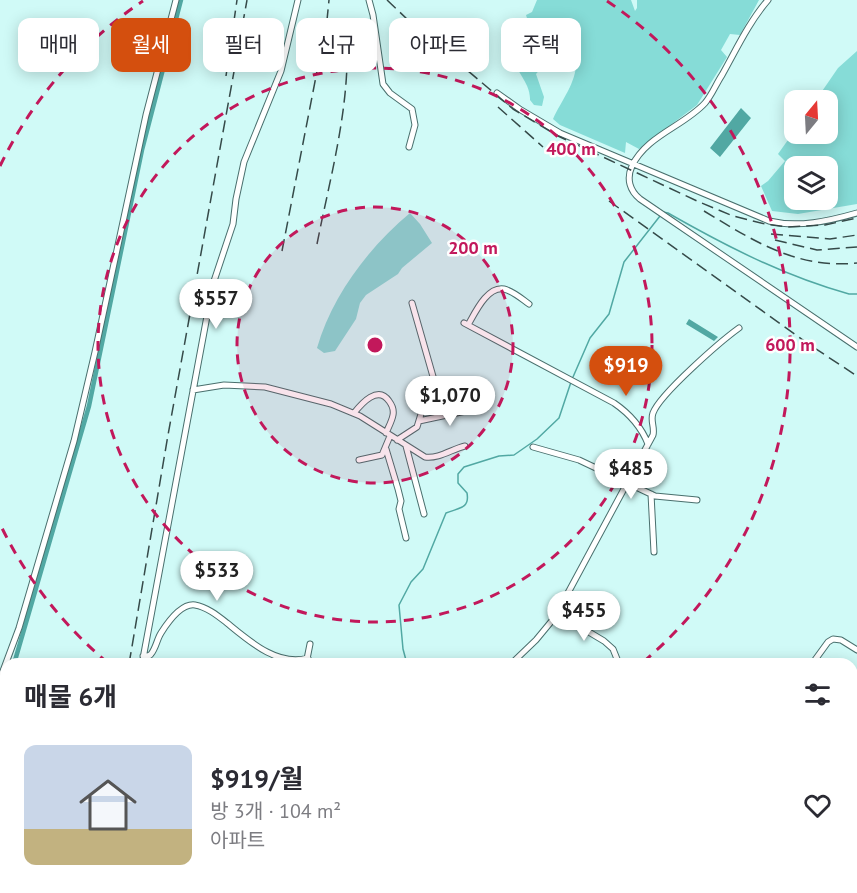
<!DOCTYPE html>
<html lang="ko">
<head>
<meta charset="utf-8">
<style>
  :root { --surface:#fff; --page:#f2f2f3; --text:#2b2b33; --muted:#7c7c81; --line:#e1e1e2; --accent:#d44f0e }
  body { margin:0; font-family:"PT Sans","Noto Sans KR",sans-serif; background:var(--page); color:var(--text); height:100vh; display:flex; flex-direction:column; font-size:22px; white-space:nowrap }
  * { box-sizing:border-box; margin:0 }
  p { font-size:20px; color:var(--muted) }
  .icon { flex:none; width:33px; height:33px; fill:none; stroke:currentColor; stroke-width:2; stroke-linecap:round; stroke-linejoin:round }
  .map { position:relative; flex:1; overflow:hidden }
  .side { position:absolute; left:0px; top:658px; width:858px; height:236px; display:flex; flex-direction:column; background:var(--surface); border-radius:18px 18px 0 0; box-shadow:0 3px 15px #0003 }
  .side>* { flex:none }
  .banner { position:absolute; left:18px; top:18px; width:822px; height:54px; display:flex; gap:12px }
  .needle { width:39px; rotate:18deg }
  .buttons { position:absolute; left:784px; top:90px; display:grid; gap:12px }
  .buttons a { display:grid; place-items:center; width:54px; height:54px; border-radius:12px; background:var(--surface); box-shadow:0 3px 15px #0003; font-size:30px }
  .price { position:absolute; translate:-50% -51px; padding:0 14px; border-radius:21px; background:#fff; color:#222; font-size:20px; line-height:39px; filter:drop-shadow(0 2px 3px #0008) }
  .price::after { content:''; position:absolute; left:50%; top:36px; width:18px; height:14px; margin-left:-9px; background:inherit; clip-path:polygon(0 0,100% 0,50% 100%) }
  .price.selected { background:var(--accent); color:#fff }
  ul { padding:0; list-style:none }
  li { display:flex; align-items:center; gap:18px; height:150px; padding:0 24px }
  li+li { border-top:2px solid var(--line) }
  li span { display:grid; place-items:center; flex:none; width:168px; height:120px; border-radius:12px; color:#555 }
  li>.icon { margin-inline-start:auto }
  span .icon { width:72px; height:72px; fill:#fffc; stroke-width:1 }
  li b { font-size:26px }
  h2 { display:flex; justify-content:space-between; align-items:center; height:72px; padding:0 24px; font-size:26px }
  .pill { padding:0 21px; border-radius:12px; background:var(--surface); box-shadow:0 3px 15px #0003; font-size:21px; line-height:54px }
  .pill.selected { background:var(--accent); color:#fff }
  .map>svg:first-child { display:block }
</style>
</head>
<body>
<div class="map">
<svg width="857" height="893" viewBox="0 0 857 893">
  <rect width="100%" height="100%" fill="#d0faf7"/>
  <!-- green -->
  <path fill="#86dcd7" fill-rule="evenodd" d="M537,0H631L635,11L637,8V0H759L740,35L730,34L721,50L727,57L697,105L639,149L626,142L625,153L560,125L553,119C562,99 578,81 576,58L568,50H557L536,74L544,97L542,106L534,105L530,100C531,79 509,70 513,43H519L522,33L530,28L526,15L532,12Z
    M857,51V204L798,214L772,211L761,186L768,181L785,161L778,154L795,130V134H828V100H816L838,68ZM828,166V200H795V166Z
    M410,213L420,224L432,243L402,268L398,274L366,295L360,303L356,319L335,351L324,353L317,348C332,296 369,247 410,213Z"/>
  <!-- water -->
  <path fill="#51a8a3" d="M741,108L751,118L720,157L710,148Z
    M689,319L718,337L714,341L686,324Z"/>
  <g fill="none" stroke-linecap="round" stroke-linejoin="round">
    <!-- stream -->
    <path stroke="#51a8a3" stroke-width="1.5" d="M663,212L668,213C726,246 784,276 849,294H857
      M573,377L590,338L609,314L624,262L660,216
      M407,664L403,649L399,605L411,582L423,569L446,513C458,508 470,509 467,493L458,483V474L464,467L499,456L514,455L537,439L559,418L571,382
      M6,694V693
      M0,712L3,702
      M251,893L254,888"/>
    <!-- canal -->
    <path stroke="#51a8a3" stroke-width="4.5" d="M14,664L89,406L142,150L181,0"/>
    <defs>
      <path id="street" d="M369,0L373,15L383,84L390,93L412,109L415,125L409,147
        M768,0C749,22 736,50 722,75C716,84 712,95 705,103C684,126 646,136 632,166C626,179 630,191 640,199L857,347
        M497,93L521,110L560,133L769,221C798,228 829,221 857,213
        M464,323L614,403C630,414 641,426 648,444
        M468,325C475,313 487,286 504,289C513,291 522,299 529,304
        M193,390L224,385L265,387L331,404L360,416L425,457C439,459 452,449 465,446
        M354,413C362,403 378,385 389,401C392,405 394,410 393,415C392,421 388,428 386,433
        M419,421L475,409
        M397,440L417,427L425,401L436,387L412,303
        M406,446L424,514
        M533,447L579,460L655,496L697,500
        M386,449L398,489L401,501L399,509L406,538
        M359,460L382,455L390,436
        M651,494L654,552
        M557,613L604,641L613,649L619,664
        M143,656C147,656 149,657 151,654C156,648 157,639 161,633C168,622 181,603 195,605C207,607 218,616 227,623C249,641 278,667 308,658
        M142,664L213,284L233,224L236,199L244,162L281,71L298,0
        M306,664L310,644
        M511,664L536,640L555,617L653,435C655,427 650,421 653,413C660,394 721,341 739,328
        M812,664L828,642L833,639L841,640L857,650
        M0,679L19,628L74,441L95,352L146,115L176,0
        M852,715L857,701
        M0,891L5,893
        M433,893V888
        M442,893L448,889L460,888
        M741,893L746,888"/>
      <path id="secondary" d="M0,695L6,699
        M262,888L269,893"/>
    </defs>
    <!-- street casing -->
    <use href="#street" stroke="#496f6d" stroke-width="7"/>
    <!-- secondary casing -->
    <use href="#secondary" stroke="#496f6d" stroke-width="8"/>
    <!-- street -->
    <use href="#street" stroke="#fff" stroke-width="5"/>
    <!-- secondary -->
    <use href="#secondary" stroke="#c7fbf9" stroke-width="7"/>
    <!-- rail -->
    <path stroke="#364a49" stroke-width="1.5" stroke-dasharray="12 6" stroke-linecap="butt" d="M387,0L408,20L513,109L558,136L697,201L733,216L765,224L787,227L825,225L857,218
      M226,76L237,0
      M498,107L543,147
      M609,201L810,345L857,376
      M704,211C754,241 796,269 857,263
      M771,234L830,239L857,235
      M775,240L817,250L857,247
      M317,244C330,178 349,111 347,44
      M282,251L327,20L329,0
      M129,664L168,435L247,0
      M118,888V893"/>
  </g>
  <!-- distance rings -->
  <circle cx="375" cy="345" r="138" fill="#c2185b" fill-opacity=".12"/>
  <g fill="none" stroke="#c2185b" stroke-width="3" stroke-dasharray="10 8">
    <circle cx="375" cy="345" r="138"/>
    <circle cx="375" cy="345" r="277"/>
    <path d="M108 663A415 415 0 0 1 0 524M0 166A415 415 0 0 1 143 1M607 1A415 415 0 0 1 642 663"/>
  </g>
  <circle cx="375" cy="345" r="9" fill="#c2185b" stroke="#fefefe" stroke-width="3"/>
  <g font-size="18" text-anchor="middle" font-weight="bold" fill="#c2185b" stroke="#fefefe" stroke-width="5" stroke-linejoin="round" paint-order="stroke">
    <text x="571" y="155">400 m</text>
    <text x="473" y="254">200 m</text>
    <text x="790" y="351">600 m</text>
  </g>
</svg>
<div class="buttons">
<a><svg class="needle" viewBox="-14 -14 28 28"><path d="M0-13l5 13h-10z" fill="#e53935"/><path d="M0 13l5-13h-10z" fill="#7c7c81"/></svg></a>
<a><svg class="icon" aria-label="layers" viewBox="0 0 24 24"><path d="M12 4l9 5-9 5-9-5zM3 14l9 5 9-5"/></svg></a>
</div>
<b class="price" style="left:216px;top:330px">$557</b>
<b class="price selected" style="left:626px;top:397px">$919</b>
<b class="price" style="left:450px;top:427px">$1,070</b>
<b class="price" style="left:631px;top:500px">$485</b>
<b class="price" style="left:217px;top:602px">$533</b>
<b class="price" style="left:584px;top:642px">$455</b>
<div class="banner">
<a class="pill">매매</a>
<a class="pill selected">월세</a>
<a class="pill">필터</a>
<a class="pill">신규</a>
<a class="pill">아파트</a>
<a class="pill">주택</a>
</div>
<section class="side">
<h2>매물 6개<svg class="icon" aria-label="filters" viewBox="0 0 24 24"><path d="M4 7h16M4 17h16"/><circle cx="9" cy="7" r="2"/><circle cx="15" cy="17" r="2"/></svg></h2>
<ul>
<li><span style="background:linear-gradient(#c9d6e8 70%,#c2b280 0)"><svg class="icon" aria-label="home" viewBox="0 0 24 24"><path d="M3 11l9-7 9 7M6 9v11h12V9"/></svg></span><div><b>$919/월</b><p>방 3개 · 104 m²</p><p>아파트</p></div><svg class="icon" aria-label="heart" viewBox="0 0 24 24"><path d="M12 20l-8-8c-3-5 5-10 8-4 3-6 11-1 8 4z"/></svg></li>
</ul>
</section>
</div>
</body>
</html>
